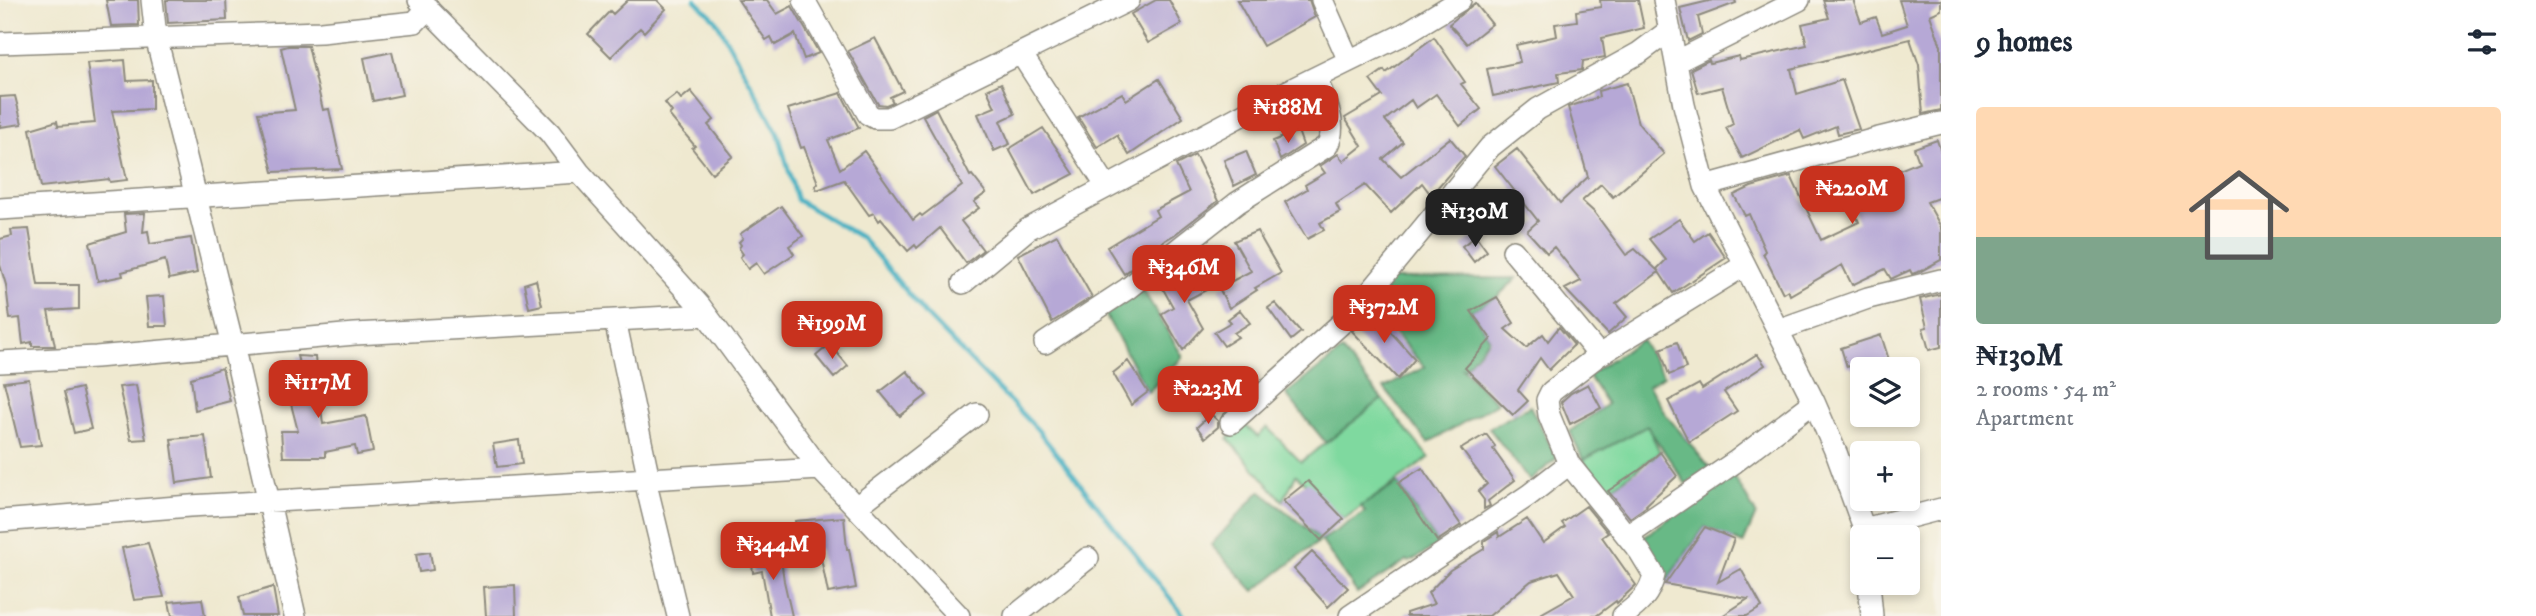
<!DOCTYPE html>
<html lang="en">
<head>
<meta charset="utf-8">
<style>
  :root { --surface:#fff; --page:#f6f6f7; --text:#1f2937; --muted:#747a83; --line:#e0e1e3; --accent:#c8321e }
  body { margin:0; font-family:"IM FELL DW Pica",serif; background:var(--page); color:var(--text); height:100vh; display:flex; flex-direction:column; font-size:26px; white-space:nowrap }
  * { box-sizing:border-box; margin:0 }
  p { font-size:23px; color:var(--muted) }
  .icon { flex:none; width:38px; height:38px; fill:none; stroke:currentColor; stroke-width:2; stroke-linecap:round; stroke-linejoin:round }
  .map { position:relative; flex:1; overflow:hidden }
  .drawer { display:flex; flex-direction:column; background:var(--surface); width:595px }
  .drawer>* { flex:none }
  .controls { position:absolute; left:1850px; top:357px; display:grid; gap:14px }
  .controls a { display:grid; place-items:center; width:70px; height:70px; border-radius:7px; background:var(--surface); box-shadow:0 4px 10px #0003; font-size:35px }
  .price { position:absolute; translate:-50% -60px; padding:0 16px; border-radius:14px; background:var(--accent); color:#fff; font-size:23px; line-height:46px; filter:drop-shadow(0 2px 4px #0008) }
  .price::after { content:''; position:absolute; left:50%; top:42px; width:21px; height:16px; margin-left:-10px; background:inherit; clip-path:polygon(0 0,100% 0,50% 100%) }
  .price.selected { background:#222; color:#fff }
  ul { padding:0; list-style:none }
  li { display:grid; align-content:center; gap:14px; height:371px; padding:0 35px }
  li+li { border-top:2px solid var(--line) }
  li span { display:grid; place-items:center; height:217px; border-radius:7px; color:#555 }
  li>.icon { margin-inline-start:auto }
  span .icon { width:126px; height:126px; fill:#fffc; stroke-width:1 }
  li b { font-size:30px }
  h2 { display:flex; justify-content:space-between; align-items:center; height:84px; padding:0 35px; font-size:30px }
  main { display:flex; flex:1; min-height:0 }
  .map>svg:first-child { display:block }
</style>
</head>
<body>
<main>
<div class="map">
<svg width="1941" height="616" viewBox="0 0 1941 616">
  <rect width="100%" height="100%" fill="#f7f3e8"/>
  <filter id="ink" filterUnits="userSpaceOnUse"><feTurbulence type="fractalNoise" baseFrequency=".0143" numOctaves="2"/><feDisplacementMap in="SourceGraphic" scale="14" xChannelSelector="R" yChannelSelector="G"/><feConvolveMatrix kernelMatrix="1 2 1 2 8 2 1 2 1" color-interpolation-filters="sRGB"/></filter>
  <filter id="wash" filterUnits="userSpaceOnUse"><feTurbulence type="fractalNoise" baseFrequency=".00686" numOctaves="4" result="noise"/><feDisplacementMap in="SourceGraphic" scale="28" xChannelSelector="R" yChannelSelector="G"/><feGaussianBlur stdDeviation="1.57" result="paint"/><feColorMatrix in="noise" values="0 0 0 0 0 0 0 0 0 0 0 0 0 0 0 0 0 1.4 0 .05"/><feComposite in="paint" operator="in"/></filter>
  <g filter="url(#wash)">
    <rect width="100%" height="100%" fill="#efe9d0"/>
    <!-- green -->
    <path fill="#7fd99f" stroke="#558265" stroke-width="2" d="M1382,399L1429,458L1344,519L1296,475L1283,501L1228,439L1242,422L1258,437L1267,427L1301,462Z
      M1647,426L1660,452L1605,493L1583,460Z"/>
    <!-- forest -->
    <path fill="#67b986" stroke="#497258" stroke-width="2" d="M1517,278L1497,297L1471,311L1490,338L1465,368H1462L1497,403L1428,443L1384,388L1425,367L1423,366L1371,305L1387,279Z
      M1142,288L1183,357L1148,392L1105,314Z
      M1641,340L1664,376L1648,385L1667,416L1710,468L1686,484L1647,426L1583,460L1570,431L1607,404L1588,375Z
      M1342,351L1382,399L1326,443L1286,394Z
      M1530,406L1557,458L1530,481L1489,428Z
      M1732,473L1756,514L1743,544L1705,527L1664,584L1639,540Z
      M1398,483L1439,545L1409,562L1407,560L1357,593L1321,540L1254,591L1211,545L1260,491L1322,540L1365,512L1361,506Z"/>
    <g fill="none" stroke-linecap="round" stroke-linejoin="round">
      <!-- stream -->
      <path stroke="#44b0c2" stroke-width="4.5" d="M695,0L715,19L778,133L797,200L862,238L927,316L1037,429L1184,616"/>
    </g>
    <g id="blocks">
      <!-- building -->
      <path fill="#b6a8d6" d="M106,0H138L139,25L111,26Z
        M166,0H226L227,20L168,23Z
        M628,0H657L666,9L644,32L640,28L611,57L588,34L610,11L613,14Z
        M738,0H767L777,14L792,6L819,53L804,59L795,34L775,45L771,37L766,40Z
        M1156,0H1169L1182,24L1148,43L1131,14Z
        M1237,0H1309L1315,17L1263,46Z
        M1600,0H1638L1644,28L1602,38L1605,57L1583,61L1582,70L1558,73L1559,82L1493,96L1487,69L1520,62L1516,45L1557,36L1555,24L1577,21L1576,11L1601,7Z
        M1713,0H1735L1736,3L1698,17L1702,34L1688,41L1680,8Z
        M1823,0H1853L1861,22L1876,17L1882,33L1907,25L1899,0H1941V10L1930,15L1941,46V110L1923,114L1919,65L1910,39L1791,69L1797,94L1842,80L1859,129L1838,134L1836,126L1804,139L1800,130L1742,158L1726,128L1733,124L1722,87L1698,93L1691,69L1709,60L1710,63L1739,56L1740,60L1807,45L1802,24L1829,18Z
        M1475,3L1492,24L1467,44L1449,24Z
        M1434,37L1465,82L1461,84L1481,109L1460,126L1436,94L1416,108L1411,100L1385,120L1403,142L1383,159L1401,177L1450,138L1465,156L1431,195L1422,183L1391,213L1365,185L1336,204L1340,212L1320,223L1324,230L1307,239L1285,202L1307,189L1305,185L1325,173L1320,166L1338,154L1343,161L1362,146L1345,118L1382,96L1370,80L1384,70L1386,73Z
        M875,38L903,91L890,97L893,102L886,105L878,104L848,51Z
        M288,46H308L323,110L329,109L342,169L273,172L258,113L295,110L281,48Z
        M392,52L402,95L373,101L364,58Z
        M125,60L127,81L152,80V109L112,111L127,180L110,182L109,179L41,187L30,129L57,121L58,126L95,123L87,63Z
        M1159,79L1183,118L1129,155L1117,135L1097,147L1078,117L1122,93L1126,100Z
        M1001,83L1015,114L1000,121L1010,144L994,151L978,114L995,107L987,90Z
        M1627,83L1638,123L1664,154L1613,197L1601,184L1582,201L1594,212L1626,255L1635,249L1659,272L1657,269L1666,260L1649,239L1679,219L1695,241L1708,232L1726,258L1673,293L1659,272L1616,304L1627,317L1608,334L1565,289L1581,281L1554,247L1547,253L1527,231L1538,221L1495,166L1517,149L1560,203L1588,177L1568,107L1599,97L1598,91Z
        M691,91L714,120L708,125L733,156L712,173L692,148L695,146L669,115L672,112L665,103L677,94L681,99Z
        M841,93L859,128L828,140L840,169L864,151L913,220L920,214L922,216L962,186L923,116L936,109L970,176L972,175L986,193L974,202L979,208L961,221L983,250L966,263L940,228L917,248L915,245L908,251L881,219L879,221L874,213L869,215L844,180L817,190L815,186L818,183L804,147L801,148L788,109Z
        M15,96L22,124L0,127V97Z
        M1043,128L1074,174L1034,195L1009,149Z
        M1298,131L1303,145L1280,160L1273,141Z
        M1937,140L1941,152V197L1927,202L1941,227V260L1921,271L1912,274L1910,270L1891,279L1885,269L1852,285L1842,265L1790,295L1788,290L1783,293L1763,253L1765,251L1749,214L1745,216L1734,195L1751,187L1791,176L1821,240L1859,222L1844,188L1855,184L1851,176L1862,171L1865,177L1875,173L1878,179L1919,162L1914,148Z
        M1246,151L1256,175L1234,186L1224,160Z
        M1195,155L1218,201L1174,235L1162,242L1163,244L1124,274L1107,247L1158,216L1155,210L1189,192L1176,165Z
        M781,206L803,236L789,246L794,254L764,274L756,263L748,269L740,257L743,254L739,248L741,245L739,242L743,238L740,234Z
        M145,213L143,232L148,231L150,244L191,238L197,273L169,279L165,260L122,272L123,276L98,281L90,243L126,232L124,214Z
        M29,229L38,285H79V309L48,311L55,346H32V342L23,344L20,318L10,319L6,285L0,265V239L12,236L11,230Z
        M1257,231L1281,273L1255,288L1257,290L1229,308L1219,288L1251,271L1234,241Z
        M1057,235L1092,297L1052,322L1018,255Z
        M1476,236L1487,251L1474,262L1462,246Z
        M1192,263L1206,290L1187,300L1203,328L1183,350L1161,314L1173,307L1162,287L1178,279L1174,272Z
        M536,280L542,305L529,308L524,284Z
        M1941,294V347L1929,350L1923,328L1927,327L1920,299Z
        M164,296L167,326H149L146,297Z
        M1497,297L1514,323L1505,329L1526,348L1543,334L1548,341L1559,327L1574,345L1549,370L1540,358L1518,390L1528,401L1513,415L1465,368L1491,339L1471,311Z
        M1275,303L1301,332L1291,340L1268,308Z
        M1240,310L1250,323L1234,333L1238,337L1224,346L1214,332L1231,322L1228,319Z
        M1372,311L1415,359L1398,379L1352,331Z
        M1881,335L1891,366L1880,369H1862V372L1859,373L1857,368L1852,369L1850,366L1847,367L1841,348Z
        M1677,342L1686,368L1669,375L1660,349Z
        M830,344L848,366L834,378L816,356Z
        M1757,354L1765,365L1724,392L1737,411L1689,442L1668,401L1699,384L1702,389Z
        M297,356L315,357L323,424L366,416L373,452L357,455L355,446L325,452V457H283L281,431H298L283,373L301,371Z
        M1128,361L1148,392L1131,405L1113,373Z
        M222,368L230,401L195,410L191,378Z
        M907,371L927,395L900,416L880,392Z
        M29,379L41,445L20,447L4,382Z
        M1588,384L1601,408L1570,424L1561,402L1571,393Z
        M136,385L146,439L131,440L119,387Z
        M81,388L91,429L74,433L64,392Z
        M1211,414L1218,421V427L1205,438L1197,427Z
        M1486,434L1495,446L1493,449L1515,480L1488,501L1490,506L1484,509V500L1478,492L1487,484L1461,449Z
        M205,436L211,478L177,483L171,439Z
        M519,440L522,464L497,467L493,444Z
        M1660,452L1677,476L1646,505L1647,506L1630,518L1608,491L1644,467Z
        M1422,468L1461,525L1437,541L1398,483Z
        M1308,481L1344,519L1321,540L1283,501Z
        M1586,506L1608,533L1602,537L1636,585L1617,603L1616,601L1596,616H1537L1574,595L1559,572L1531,581L1489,616H1406V613L1434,604L1428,593L1450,570L1484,549V541L1498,532L1499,537L1527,519L1543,543L1565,527L1562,523Z
        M844,517L847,549H849L856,588L828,593L819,548L797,549L795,521Z
        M1705,527L1734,539L1718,582L1741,569L1762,607L1747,616H1722L1748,599L1665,584Z
        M148,543L164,597L134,600L122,548Z
        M780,551L784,581L792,616H770L762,571L753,573L751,554Z
        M430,552L433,570L419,572L416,554Z
        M1312,552L1348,588L1328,607L1294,569Z
        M515,585L516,616H486L484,587Z
        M273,587L278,616H243L239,597Z
        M202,599L205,616H172L169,602Z"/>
    </g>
  </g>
  <g filter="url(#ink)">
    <use href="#blocks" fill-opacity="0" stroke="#8d8a7e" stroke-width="2"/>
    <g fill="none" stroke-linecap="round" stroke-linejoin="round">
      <defs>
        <path id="minor" d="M152,0L156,37L233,345L295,616
          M419,0L550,133L579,172L700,306L820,469L959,616
          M804,0L868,114L875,118H889L1129,0
          M1322,0L1349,61
          M1664,0L1684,105L1705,186L1814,402L1837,455L1864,529L1865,537
          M0,43L321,32L415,22L428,8
          M1022,55L1107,187
          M1676,62L1799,0
          M1705,186L1875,139L1941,123
          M0,209L579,172
          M1513,251L1599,355
          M963,283L1028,229L1272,99L1404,34L1460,0
          M615,320L649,479
          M1778,330L1868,298L1941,280
          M1045,343L1127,289L1237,203L1327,146C1339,123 1324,100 1316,78
          M0,362L96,357L355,334L706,315
          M1231,423L1354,312L1490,147L1538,109L1639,53L1670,30
          M645,480L678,616
          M856,507L977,414
          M0,521L190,506L820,469
          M1864,529L1941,509
          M1627,536L1735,462L1814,402
          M1869,583L1872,616
          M1015,616L1088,558
          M1350,616L1529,495L1569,464
          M1623,616C1638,605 1650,595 1654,575L1640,552L1569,464L1549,415L1547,400L1551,392L1599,355L1745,265"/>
      </defs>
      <!-- minor casing -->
      <use href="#minor" stroke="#8d8a7e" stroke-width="24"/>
      <!-- minor -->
      <use href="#minor" stroke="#fff" stroke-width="21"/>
    </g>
  </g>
</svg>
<div class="controls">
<a><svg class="icon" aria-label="layers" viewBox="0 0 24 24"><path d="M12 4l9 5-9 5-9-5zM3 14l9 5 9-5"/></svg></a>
<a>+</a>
<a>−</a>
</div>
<b class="price" style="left:1288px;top:145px">₦188M</b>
<b class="price" style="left:1852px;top:226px">₦220M</b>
<b class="price selected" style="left:1475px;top:249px">₦130M</b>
<b class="price" style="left:1184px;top:305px">₦346M</b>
<b class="price" style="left:1384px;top:345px">₦372M</b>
<b class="price" style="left:832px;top:361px">₦199M</b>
<b class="price" style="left:318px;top:420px">₦117M</b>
<b class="price" style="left:1208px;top:426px">₦223M</b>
<b class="price" style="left:773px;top:582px">₦344M</b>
</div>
<section class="drawer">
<h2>9 homes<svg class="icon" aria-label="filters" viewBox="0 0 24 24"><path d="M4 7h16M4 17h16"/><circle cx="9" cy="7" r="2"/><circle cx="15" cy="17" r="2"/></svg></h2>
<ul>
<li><span style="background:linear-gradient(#ffd9b3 60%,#7fa58c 0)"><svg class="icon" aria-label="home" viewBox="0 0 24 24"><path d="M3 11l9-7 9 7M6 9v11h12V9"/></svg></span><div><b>₦130M</b><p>2 rooms · 54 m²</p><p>Apartment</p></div></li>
</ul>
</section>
</main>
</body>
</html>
